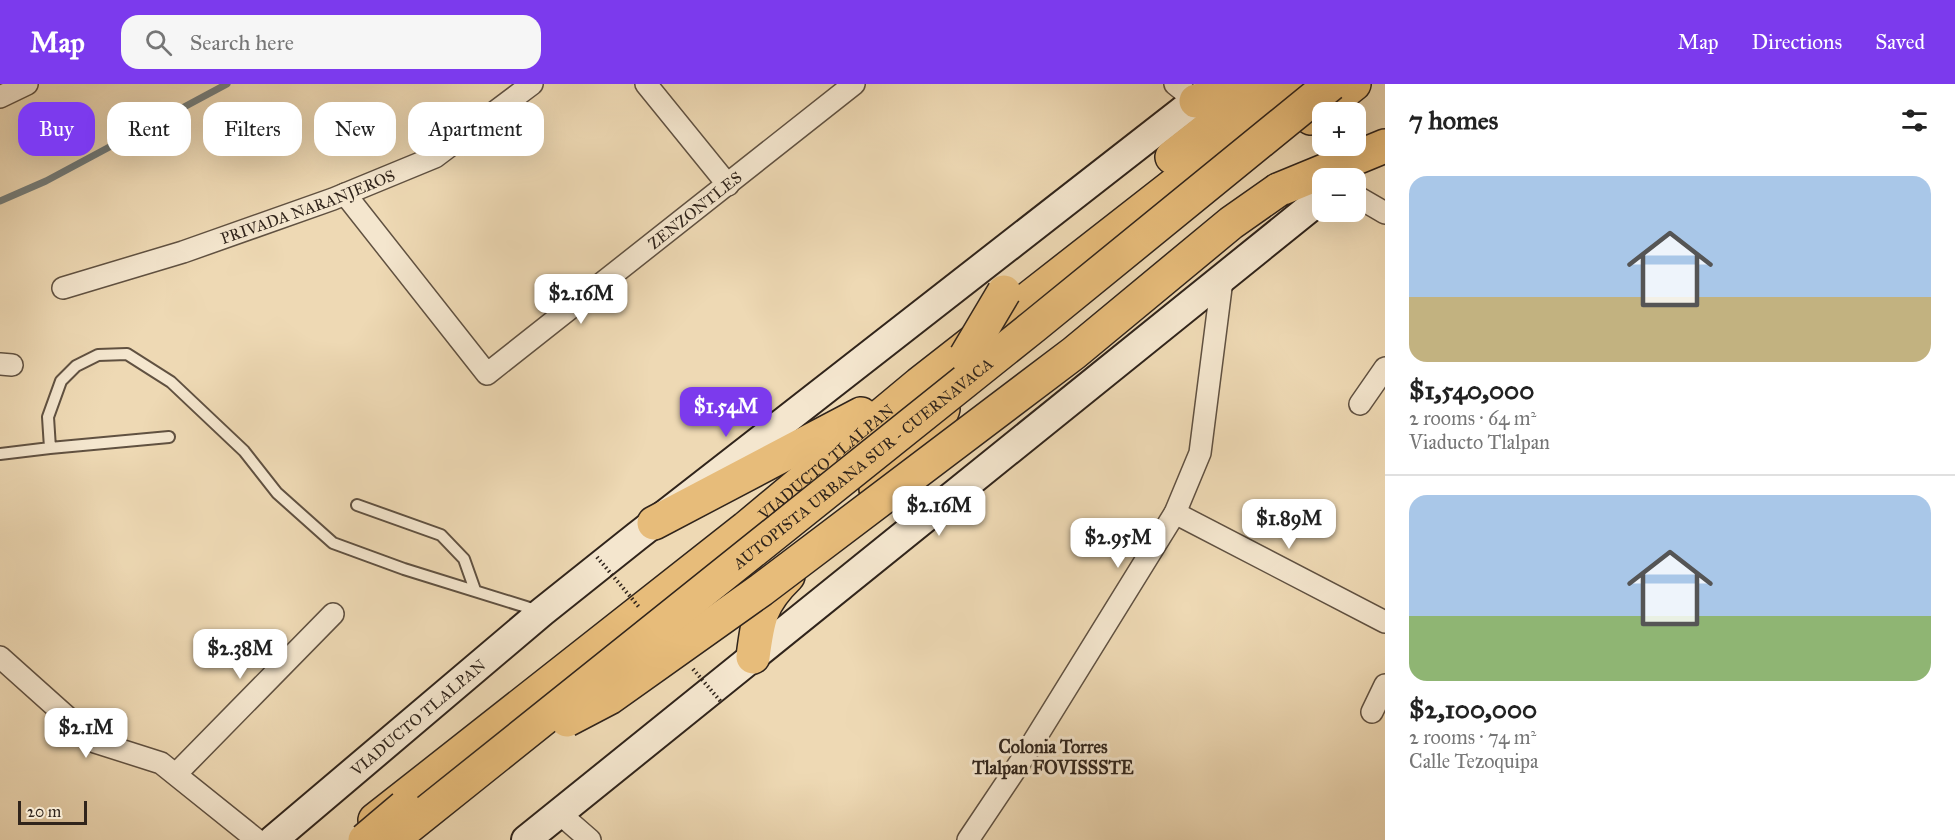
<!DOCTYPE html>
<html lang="en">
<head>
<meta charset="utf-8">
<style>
  :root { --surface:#fff; --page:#f6f6f6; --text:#222; --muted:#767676; --line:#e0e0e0; --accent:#7c3aed }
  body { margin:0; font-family:"IM FELL Great Primer",serif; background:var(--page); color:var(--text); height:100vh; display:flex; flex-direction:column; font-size:22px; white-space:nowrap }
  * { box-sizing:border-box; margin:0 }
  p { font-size:20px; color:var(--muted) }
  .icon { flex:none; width:33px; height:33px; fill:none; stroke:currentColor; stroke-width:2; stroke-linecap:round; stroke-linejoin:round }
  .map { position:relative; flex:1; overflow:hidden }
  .drawer { display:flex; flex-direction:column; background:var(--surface); width:570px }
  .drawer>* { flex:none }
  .hud { position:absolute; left:18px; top:18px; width:570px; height:54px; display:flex; gap:12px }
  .tools { position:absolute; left:1312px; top:18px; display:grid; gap:12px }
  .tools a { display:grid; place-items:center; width:54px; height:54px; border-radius:12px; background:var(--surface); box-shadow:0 6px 24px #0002; font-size:30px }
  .scale { position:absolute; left:18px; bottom:15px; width:69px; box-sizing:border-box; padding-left:6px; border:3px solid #30241b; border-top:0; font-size:16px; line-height:21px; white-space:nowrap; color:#30241b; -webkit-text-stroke:4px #f4e6ce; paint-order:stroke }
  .price { position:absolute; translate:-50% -51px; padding:0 14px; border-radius:12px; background:#fff; color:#222; font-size:20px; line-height:39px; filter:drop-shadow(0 2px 3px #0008) }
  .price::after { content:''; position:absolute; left:50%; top:36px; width:18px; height:14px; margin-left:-9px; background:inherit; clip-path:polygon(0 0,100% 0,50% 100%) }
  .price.current { background:var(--accent); color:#fff }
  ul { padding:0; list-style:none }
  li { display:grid; align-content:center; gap:12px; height:318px; padding:0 24px }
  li+li { border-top:2px solid var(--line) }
  li span { display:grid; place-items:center; height:186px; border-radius:18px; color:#555 }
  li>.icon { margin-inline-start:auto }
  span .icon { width:108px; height:108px; fill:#fffc; stroke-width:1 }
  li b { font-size:26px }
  h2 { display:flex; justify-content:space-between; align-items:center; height:72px; padding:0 24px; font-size:26px }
  .tag { padding:0 21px; border-radius:18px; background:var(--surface); box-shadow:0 6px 24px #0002; font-size:21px; line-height:54px }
  .tag.current { background:var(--accent); color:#fff }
  header { display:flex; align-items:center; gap:36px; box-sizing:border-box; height:84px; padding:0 30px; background:var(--accent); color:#fff }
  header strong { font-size:28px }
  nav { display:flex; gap:33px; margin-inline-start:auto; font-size:21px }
  .search { width:420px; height:54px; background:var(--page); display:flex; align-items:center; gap:15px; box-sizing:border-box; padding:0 21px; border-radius:18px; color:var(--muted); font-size:22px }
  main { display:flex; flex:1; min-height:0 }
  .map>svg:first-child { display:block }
</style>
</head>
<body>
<header>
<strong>Map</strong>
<div class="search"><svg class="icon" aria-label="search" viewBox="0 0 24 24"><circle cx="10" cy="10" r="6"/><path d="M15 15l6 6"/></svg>Search here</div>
<nav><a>Map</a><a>Directions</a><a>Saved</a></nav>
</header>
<main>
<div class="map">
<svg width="1385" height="756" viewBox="0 0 1385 756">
  <rect width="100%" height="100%" fill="#eed9b4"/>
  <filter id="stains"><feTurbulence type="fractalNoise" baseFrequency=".00333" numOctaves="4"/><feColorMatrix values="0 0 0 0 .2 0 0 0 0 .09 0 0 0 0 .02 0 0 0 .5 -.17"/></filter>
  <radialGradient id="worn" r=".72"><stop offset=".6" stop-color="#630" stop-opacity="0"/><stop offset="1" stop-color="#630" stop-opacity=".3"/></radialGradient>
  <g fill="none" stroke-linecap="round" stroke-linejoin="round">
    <!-- stream -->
    <path stroke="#737c7a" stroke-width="7" d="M0,117L46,97L227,0"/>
    <defs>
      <path id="service" d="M169,353L50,364L48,333L61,297L76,282L98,271L127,270L171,298L244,367L277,409L333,459L404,485L539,527
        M0,370L50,364
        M357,421L441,451L464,475L475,506"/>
      <g id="minor">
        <path d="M646,0L728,101"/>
        <path d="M1175,0L1196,17"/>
        <path d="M0,13L27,0"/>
        <path id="s1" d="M345,110L487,290L854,0"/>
        <path d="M1356,112L1385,129"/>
        <path id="s2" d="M63,204L183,168L333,115L435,73L532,0"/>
        <path d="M0,280L12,281"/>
        <path d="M1360,320L1385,284"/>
        <path d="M1175,429L1385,538"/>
        <path d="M0,573L95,658L161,679L257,756"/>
        <path d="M1372,628L1385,601"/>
        <path d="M176,690L333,530"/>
        <path d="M559,729L590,756"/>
        <path d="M968,756L1027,668L1175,429L1200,369L1222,196"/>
      </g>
      <g id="secondary">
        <path id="s3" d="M273,756L542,528L636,453L1213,3"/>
        <path d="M526,756L1323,113"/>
      </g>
      <g id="motorway">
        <path d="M1196,17L1252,3"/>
        <path d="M1311,34L1354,0"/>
        <path d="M1172,73L1265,0"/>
        <path d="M1278,106L1385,62"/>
        <path d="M876,405L934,347L943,325"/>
        <path d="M654,439L861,330"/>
        <path d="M753,573C758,535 760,519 788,492"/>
        <path id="s4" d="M375,736L746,444L919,300L1303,0"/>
      </g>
    </defs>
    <!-- service casing -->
    <use href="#service" stroke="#605141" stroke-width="14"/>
    <!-- minor casing -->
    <use href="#minor" stroke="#605141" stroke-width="24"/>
    <!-- secondary casing -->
    <use href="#secondary" stroke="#30241b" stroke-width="32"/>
    <!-- motorway casing -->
    <use href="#motorway" stroke="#30241b" stroke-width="36"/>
    <!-- service -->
    <use href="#service" stroke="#f4e6ce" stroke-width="10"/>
    <!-- minor -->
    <use href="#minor" stroke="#f4e6ce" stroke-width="21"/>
    <!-- secondary -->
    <use href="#secondary" stroke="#f4e6ce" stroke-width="28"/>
    <!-- motorway -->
    <use href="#motorway" stroke="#e7bc7a" stroke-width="33"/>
    <defs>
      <g id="motorway-bridge">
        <path d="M966,272L1004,208"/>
        <path d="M567,636L609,614L761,506L1074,269L1231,139L1278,106"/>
        <path d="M365,756L404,723"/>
        <path id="s5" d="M392,756L1034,242L1331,0"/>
      </g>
    </defs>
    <!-- motorway-bridge casing -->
    <use href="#motorway-bridge" stroke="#30241b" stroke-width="36" stroke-linecap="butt"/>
    <!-- path-bridge -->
    <path stroke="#30241b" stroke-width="4" stroke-dasharray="1.5 3" stroke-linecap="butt" d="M597,473L639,523
      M693,585L722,619"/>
    <!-- motorway-bridge -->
    <use href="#motorway-bridge" stroke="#e7bc7a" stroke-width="33"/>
  </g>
  <g text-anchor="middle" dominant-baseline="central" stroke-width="6" stroke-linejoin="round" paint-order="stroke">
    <!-- street labels -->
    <g font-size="16" fill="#30241b" stroke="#f4e6ce">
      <text stroke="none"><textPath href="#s2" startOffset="258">PRIVADA NARANJEROS</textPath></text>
      <text stroke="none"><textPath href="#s1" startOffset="494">ZENZONTLES</textPath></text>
      <text stroke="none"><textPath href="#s4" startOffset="576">VIADUCTO TLALPAN</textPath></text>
      <text stroke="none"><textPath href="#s5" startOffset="603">AUTOPISTA URBANA SUR - CUERNAVACA</textPath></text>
      <text stroke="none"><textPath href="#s3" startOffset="190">VIADUCTO TLALPAN</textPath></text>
    </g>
    <!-- neighbourhood labels -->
    <g font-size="18" font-weight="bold" fill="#30241b" stroke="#f4e6ce">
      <text x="1053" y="663">Colonia Torres<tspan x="1053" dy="21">Tlalpan FOVISSSTE</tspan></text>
    </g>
  </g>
  <rect width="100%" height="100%" filter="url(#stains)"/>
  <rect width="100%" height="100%" fill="url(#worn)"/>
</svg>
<div class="tools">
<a>+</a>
<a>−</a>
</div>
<div class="scale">20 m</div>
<b class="price" style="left:581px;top:241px">$2.16M</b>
<b class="price current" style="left:726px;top:354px">$1.54M</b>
<b class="price" style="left:939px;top:453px">$2.16M</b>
<b class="price" style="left:1289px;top:466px">$1.89M</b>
<b class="price" style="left:1118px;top:485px">$2.95M</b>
<b class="price" style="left:240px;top:596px">$2.38M</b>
<b class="price" style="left:86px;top:675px">$2.1M</b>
<div class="hud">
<a class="tag current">Buy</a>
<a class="tag">Rent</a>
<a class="tag">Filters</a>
<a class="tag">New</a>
<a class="tag">Apartment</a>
</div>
</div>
<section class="drawer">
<h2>7 homes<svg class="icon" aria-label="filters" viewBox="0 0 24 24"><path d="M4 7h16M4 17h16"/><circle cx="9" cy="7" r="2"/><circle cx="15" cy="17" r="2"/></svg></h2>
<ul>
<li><span style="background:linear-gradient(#a9c7e8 65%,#c2b280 0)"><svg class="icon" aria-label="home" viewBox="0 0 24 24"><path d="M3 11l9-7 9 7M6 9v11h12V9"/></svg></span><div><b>$1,540,000</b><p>2 rooms · 64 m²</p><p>Viaducto Tlalpan</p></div></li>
<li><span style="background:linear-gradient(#a9c7e8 65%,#8fb573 0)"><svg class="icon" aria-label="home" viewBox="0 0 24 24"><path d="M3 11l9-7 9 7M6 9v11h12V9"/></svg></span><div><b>$2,100,000</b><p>2 rooms · 74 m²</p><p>Calle Tezoquipa</p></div></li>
</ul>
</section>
</main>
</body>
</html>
